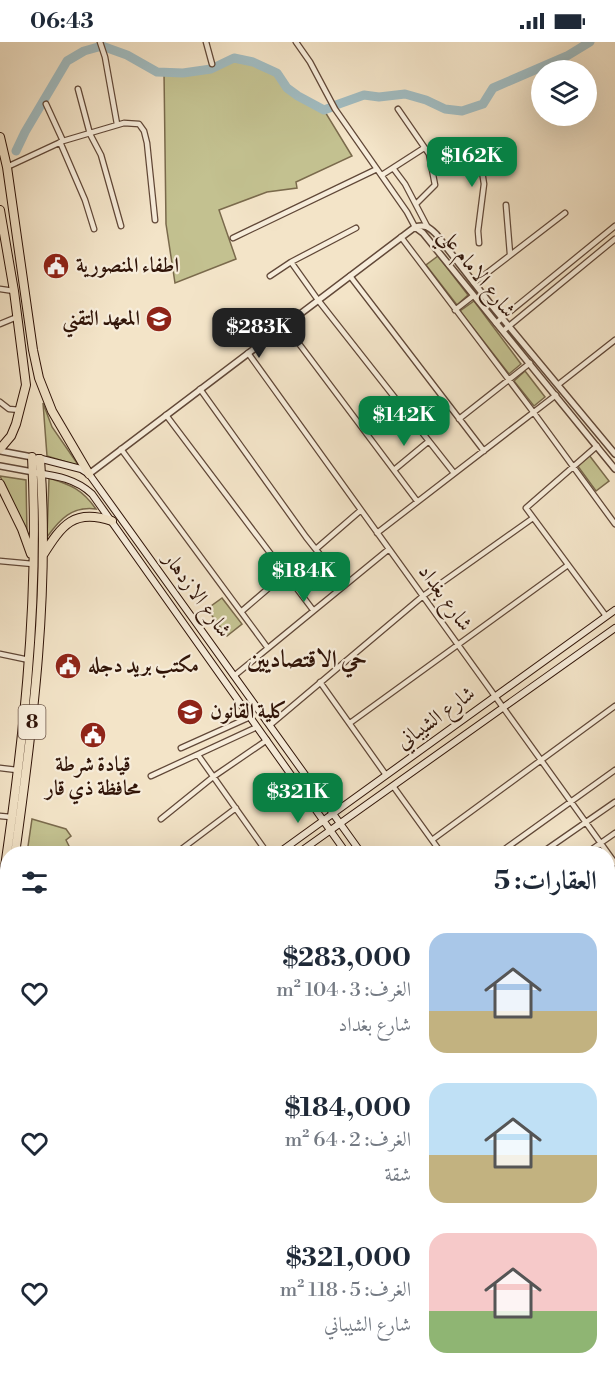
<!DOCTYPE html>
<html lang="ar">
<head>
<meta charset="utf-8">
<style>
  :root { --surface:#fff; --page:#f6f6f7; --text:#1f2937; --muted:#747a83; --accent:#0b8043 }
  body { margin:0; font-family:"Libre Bodoni",Amiri,serif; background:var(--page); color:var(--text); direction:rtl; height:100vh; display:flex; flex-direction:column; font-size:22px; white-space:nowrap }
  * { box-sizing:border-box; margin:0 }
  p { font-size:20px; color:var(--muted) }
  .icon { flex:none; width:33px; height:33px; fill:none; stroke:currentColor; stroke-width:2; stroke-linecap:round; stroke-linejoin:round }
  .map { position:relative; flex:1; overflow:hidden; direction:ltr }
  .side { position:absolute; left:0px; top:804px; width:615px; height:534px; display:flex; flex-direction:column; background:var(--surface); border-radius:24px 24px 0 0; box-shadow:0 6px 24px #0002; direction:rtl }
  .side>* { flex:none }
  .controls { position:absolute; left:531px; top:18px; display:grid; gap:12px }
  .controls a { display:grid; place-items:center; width:66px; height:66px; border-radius:50%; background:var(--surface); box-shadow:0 6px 24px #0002; font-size:30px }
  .price { position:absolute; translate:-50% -51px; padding:0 14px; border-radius:12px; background:var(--accent); color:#fff; font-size:20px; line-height:39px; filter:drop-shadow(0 2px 3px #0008) }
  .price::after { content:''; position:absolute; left:50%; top:36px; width:18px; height:14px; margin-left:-9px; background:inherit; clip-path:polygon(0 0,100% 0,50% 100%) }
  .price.current { background:#222; color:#fff }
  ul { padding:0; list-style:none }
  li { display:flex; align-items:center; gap:18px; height:150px; padding:0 18px }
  li span { display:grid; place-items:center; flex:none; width:168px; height:120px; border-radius:18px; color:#555 }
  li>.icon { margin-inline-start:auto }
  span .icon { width:72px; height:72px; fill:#fffc; stroke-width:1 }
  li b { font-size:26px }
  h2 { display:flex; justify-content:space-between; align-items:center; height:72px; padding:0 18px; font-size:26px }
  .status { display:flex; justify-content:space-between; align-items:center; height:42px; padding:0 30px; background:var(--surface); direction:ltr }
  .status svg { height:16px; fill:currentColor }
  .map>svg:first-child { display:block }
</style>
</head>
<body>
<div class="status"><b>06:43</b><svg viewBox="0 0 49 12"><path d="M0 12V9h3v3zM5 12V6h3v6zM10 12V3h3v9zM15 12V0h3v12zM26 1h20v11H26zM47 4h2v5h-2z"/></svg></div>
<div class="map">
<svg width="615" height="1338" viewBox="0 0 615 1338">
  <rect width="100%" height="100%" fill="#f3e4c8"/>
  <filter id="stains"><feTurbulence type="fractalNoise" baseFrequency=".00333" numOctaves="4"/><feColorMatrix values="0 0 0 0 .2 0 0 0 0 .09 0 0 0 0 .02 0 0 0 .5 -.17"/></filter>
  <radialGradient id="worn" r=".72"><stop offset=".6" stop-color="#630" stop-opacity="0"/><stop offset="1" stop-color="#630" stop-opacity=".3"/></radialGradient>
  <!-- green -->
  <path fill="#c3c190" stroke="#7a6a4c" stroke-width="1.5" d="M234,16L253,20L277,31L287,46L298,54L324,68L352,114L296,140L297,146L267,150L219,168L236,217L175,241L166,182L164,30C191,31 209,27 234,16Z
    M438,214L468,253L457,263L426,223Z
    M474,259L521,322L509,332L460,269Z
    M525,329L545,355L534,364L514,339Z
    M43,361L52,385L79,424L47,414Z
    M589,413L609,439L596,449L577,423Z
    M0,434L26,438L27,490Z
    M49,436C71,443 82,447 96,467C72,464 60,477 47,495Z
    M222,556L242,582L227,594L207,567Z
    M32,777L66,787L71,794L66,798L69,804L59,811H27Z
    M558,1331H598L615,1333V1338H579L557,1334Z"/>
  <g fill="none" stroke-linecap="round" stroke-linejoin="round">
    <!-- river -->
    <path stroke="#a1bcc1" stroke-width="9" d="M336,63L364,53L379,55L405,52L426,58L445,67L462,69L483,62L493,46L567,14L590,0
      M16,109L25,90L67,19L84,9L102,4L127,13L157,30L183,31L211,27L234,16L253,20L277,31L287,46L298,54L324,68L332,65"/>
    <defs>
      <path id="minor" d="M100,0L105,15L117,82
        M206,0L212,22
        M296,0L310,20L335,67L407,170L415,185
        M78,47L90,92L101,113L121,184
        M46,62L63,99
        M398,67L429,112L435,143L416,162
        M60,100L85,158L94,187
        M7,125L63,99L124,81L139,82L144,89L147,101L155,178
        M433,125L479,110L484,142L478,189L479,201
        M393,126L405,142L427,184
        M382,133L424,106
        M506,163L510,212
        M401,195L534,371L615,482
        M233,196L377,127
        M291,220L318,258L454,431
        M270,234L291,220L356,186
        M350,234L484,409
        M474,241L565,171
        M0,247L14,249
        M455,268L473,254
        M496,281L615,184
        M0,282L17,275
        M285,283L417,459
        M503,289L615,197
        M248,311L615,821
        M559,342L615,298
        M200,347L306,495L344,543
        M0,360L9,367L20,368
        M166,373L313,568
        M459,377L530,321
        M597,404L526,466L606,574
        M121,407L267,605
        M394,428L429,399
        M377,491L556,353
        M316,507L361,468
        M0,519L33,522
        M242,569L285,532
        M0,612L29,618
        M234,634L389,507
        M320,640L386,733
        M350,681L568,523
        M270,683L423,554L533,476
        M181,706L250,675
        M198,713L268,812
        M0,726L17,728
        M151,734L257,685
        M393,744L442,812
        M0,774L11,775
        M161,777L213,735L267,698
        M432,798L615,664
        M175,812L236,766
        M498,812L615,728
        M540,812L615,760
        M585,812L615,791
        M608,904L615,899
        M608,966L615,960
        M608,992L615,993
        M0,1106L8,1107
        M0,1210L8,1211
        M608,1255L615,1256
        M608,1292L615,1293
        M608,1328L615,1329
        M95,1330L143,1338
        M293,1333L325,1338
        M538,1336L556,1338
        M20,1338L21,1330
        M205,1338L206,1330
        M352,1338L354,1330
        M414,1338L415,1330
        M475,1338L476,1330"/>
      <path id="tertiary" d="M415,185L423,191L615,427
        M0,409L32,415
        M0,424L33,430
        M89,432L415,185C425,182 429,185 436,192L492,264L615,412
        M538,1338L539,1330
        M552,1338L554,1330"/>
      <path id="secondary" d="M38,416L81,427L89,432L362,812
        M37,431C57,434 76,437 92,452L347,812
        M277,812L615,568
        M297,812L615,586
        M3,914L8,943"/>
      <path id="trunk" d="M0,95L7,125L33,308L39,336L52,369L89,432
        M0,168L14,249L26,343L16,382L11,394L0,407
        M0,442L22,487L31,512
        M43,513C62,483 74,466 112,479
        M15,812C33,683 50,546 40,417
        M0,859C22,712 40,564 32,415
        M0,923L8,869
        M0,976L8,996
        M0,1024L8,1025
        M0,1039L8,1040
        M0,1066L8,1061
        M608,1113L615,1115
        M608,1136L615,1135"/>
    </defs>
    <!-- minor casing -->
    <use href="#minor" stroke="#614838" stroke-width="7"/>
    <!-- tertiary casing -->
    <use href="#tertiary" stroke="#614838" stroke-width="8"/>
    <!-- secondary casing -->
    <use href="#secondary" stroke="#301408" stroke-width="8"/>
    <!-- trunk casing -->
    <use href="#trunk" stroke="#301408" stroke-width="10"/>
    <!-- minor -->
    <use href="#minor" stroke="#f7eddb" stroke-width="4.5"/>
    <!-- tertiary -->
    <use href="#tertiary" stroke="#f7eddb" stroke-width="5"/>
    <!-- secondary -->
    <use href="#secondary" stroke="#f7eddb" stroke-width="6"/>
    <!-- trunk -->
    <use href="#trunk" stroke="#f3e4c8" stroke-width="8"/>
  </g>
  <!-- icons -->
  <defs>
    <symbol id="civic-disc" viewBox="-11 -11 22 22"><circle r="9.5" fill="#8f2418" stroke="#f7eddb"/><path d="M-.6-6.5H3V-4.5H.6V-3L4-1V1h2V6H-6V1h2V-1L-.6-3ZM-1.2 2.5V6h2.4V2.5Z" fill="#fff"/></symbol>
    <symbol id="university-disc" viewBox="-11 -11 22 22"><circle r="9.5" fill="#8f2418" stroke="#f7eddb"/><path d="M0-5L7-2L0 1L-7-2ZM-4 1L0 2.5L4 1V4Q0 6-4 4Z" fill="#fff"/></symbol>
  </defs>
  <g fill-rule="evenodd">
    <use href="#civic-disc" x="41" y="209" width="30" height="30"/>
    <use href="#university-disc" x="144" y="262" width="30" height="30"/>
    <use href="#civic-disc" x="53" y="609" width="30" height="30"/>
    <use href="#university-disc" x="175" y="655" width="30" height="30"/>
    <use href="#civic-disc" x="78" y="678" width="30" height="30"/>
  </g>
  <g text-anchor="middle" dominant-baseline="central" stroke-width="4.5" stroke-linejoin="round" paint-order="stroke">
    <!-- shield labels -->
    <rect fill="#f7eddb" stroke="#6c5547" stroke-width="1.5" x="18.5" y="663" width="27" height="34" rx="4.5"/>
    <g font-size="20" font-weight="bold" fill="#301408">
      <text x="32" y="680">8</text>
    </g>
    <!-- poi labels -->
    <g font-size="21" font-weight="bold" fill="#301408" stroke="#f7eddb" text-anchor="start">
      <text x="76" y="224">اطفاء المنصورية</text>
      <text x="140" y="277" text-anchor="end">المعهد التقني</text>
      <text x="88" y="624">مكتب بريد دجله</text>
      <text x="210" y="670">كلية القانون</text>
      <text x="93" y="723" text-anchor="middle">قيادة شرطة<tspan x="93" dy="24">محافظة ذي قار</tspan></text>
    </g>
    <!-- street labels -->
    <g font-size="21" fill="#301408" stroke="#f7eddb">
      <text transform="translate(477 231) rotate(51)">شارع الامام علي</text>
      <text transform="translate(197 553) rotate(54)">شارع الازدهار</text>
      <text transform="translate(445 556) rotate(54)">شارع بغداد</text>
      <text transform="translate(436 676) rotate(-36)">شارع الشيباني</text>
    </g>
    <!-- quarter labels -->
    <g font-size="24" font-weight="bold" fill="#301408" stroke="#f7eddb">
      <text x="307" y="618">حي الاقتصاديين</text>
    </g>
  </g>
  <rect width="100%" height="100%" filter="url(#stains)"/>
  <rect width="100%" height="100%" fill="url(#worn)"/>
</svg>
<div class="controls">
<a><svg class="icon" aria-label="layers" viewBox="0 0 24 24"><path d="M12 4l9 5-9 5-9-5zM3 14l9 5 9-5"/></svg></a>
</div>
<b class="price" style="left:472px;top:146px">$162K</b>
<b class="price current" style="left:259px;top:317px">$283K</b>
<b class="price" style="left:404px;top:405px">$142K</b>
<b class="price" style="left:304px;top:561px">$184K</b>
<b class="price" style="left:298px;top:782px">$321K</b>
<section class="side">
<h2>العقارات: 5<svg class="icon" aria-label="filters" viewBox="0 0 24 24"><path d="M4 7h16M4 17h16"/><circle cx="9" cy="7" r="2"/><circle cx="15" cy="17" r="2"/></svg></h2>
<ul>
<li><span style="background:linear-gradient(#a9c7e8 65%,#c2b280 0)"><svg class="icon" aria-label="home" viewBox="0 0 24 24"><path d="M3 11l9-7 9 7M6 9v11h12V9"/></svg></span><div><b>$283,000</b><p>الغرف: 3 · 104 m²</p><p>شارع بغداد</p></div><svg class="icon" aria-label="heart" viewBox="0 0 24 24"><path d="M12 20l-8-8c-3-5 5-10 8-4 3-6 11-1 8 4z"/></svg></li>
<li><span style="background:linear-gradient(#bfe0f5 60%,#c2b280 0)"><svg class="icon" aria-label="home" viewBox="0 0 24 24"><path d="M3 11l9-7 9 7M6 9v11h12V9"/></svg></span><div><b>$184,000</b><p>الغرف: 2 · 64 m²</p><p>شقة</p></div><svg class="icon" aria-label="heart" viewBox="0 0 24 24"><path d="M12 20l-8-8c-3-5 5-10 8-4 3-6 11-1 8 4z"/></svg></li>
<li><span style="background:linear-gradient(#f6c9c9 65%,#8fb573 0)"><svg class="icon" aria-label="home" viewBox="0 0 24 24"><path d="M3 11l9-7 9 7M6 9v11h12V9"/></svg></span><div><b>$321,000</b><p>الغرف: 5 · 118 m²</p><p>شارع الشيباني</p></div><svg class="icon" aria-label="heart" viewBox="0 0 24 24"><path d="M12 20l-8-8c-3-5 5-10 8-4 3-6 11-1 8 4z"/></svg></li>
</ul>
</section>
</div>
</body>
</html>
